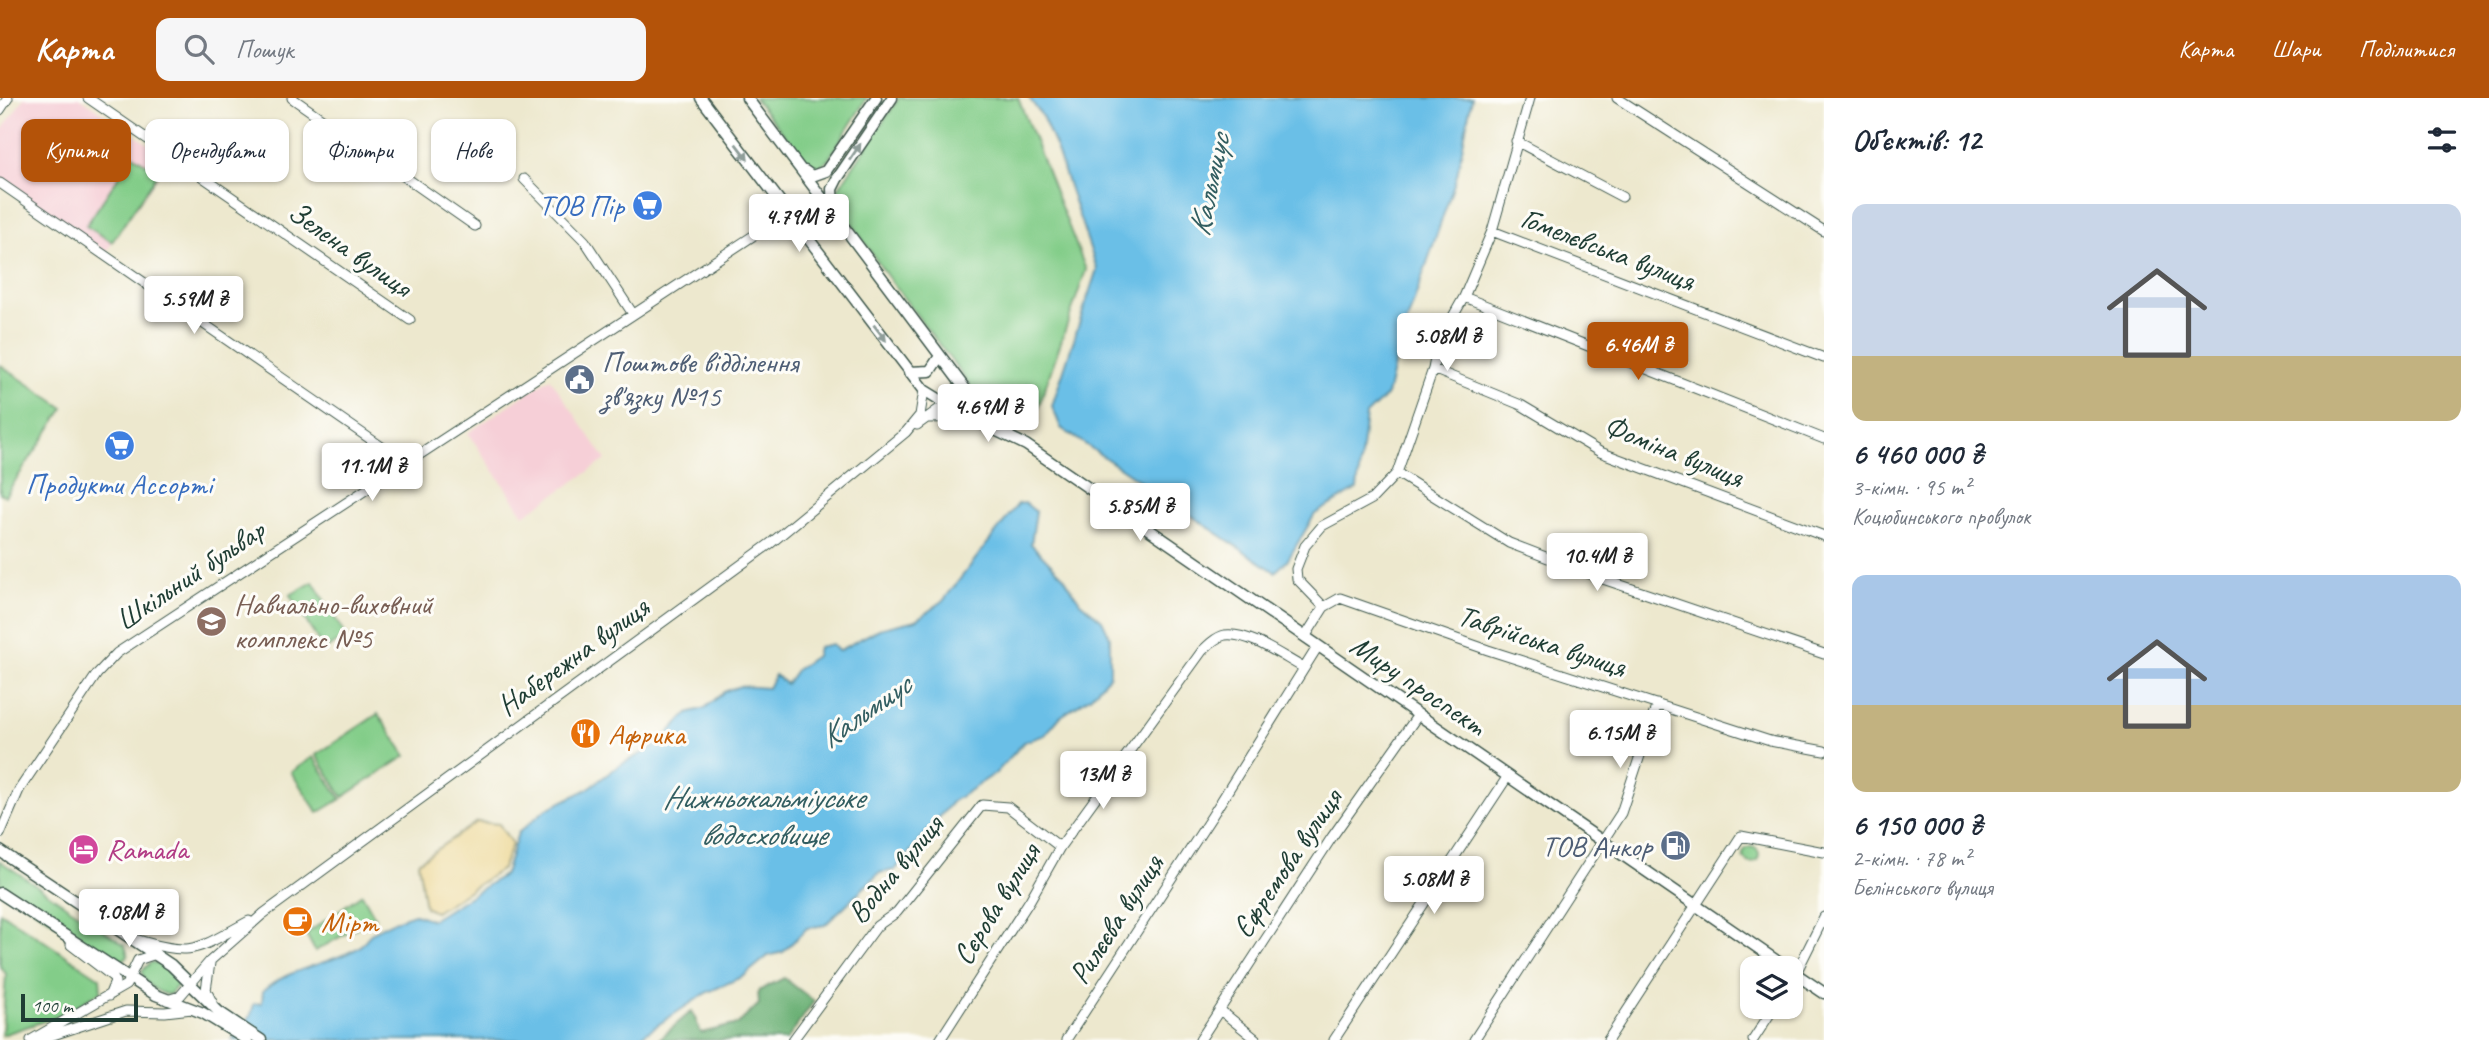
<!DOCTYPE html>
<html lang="uk">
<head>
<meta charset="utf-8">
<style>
  :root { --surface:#fff; --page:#f6f6f7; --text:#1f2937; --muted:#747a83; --accent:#b45309 }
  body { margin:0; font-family:Caveat,sans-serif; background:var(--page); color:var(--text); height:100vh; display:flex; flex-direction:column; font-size:26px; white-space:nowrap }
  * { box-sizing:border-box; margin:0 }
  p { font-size:23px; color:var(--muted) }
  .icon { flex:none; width:38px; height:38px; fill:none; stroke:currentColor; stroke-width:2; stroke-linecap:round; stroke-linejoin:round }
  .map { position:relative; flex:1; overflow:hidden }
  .drawer { display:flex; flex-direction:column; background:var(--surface); width:665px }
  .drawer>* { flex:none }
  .guide { position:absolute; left:21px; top:21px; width:665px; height:63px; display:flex; gap:14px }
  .buttons { position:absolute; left:1740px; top:858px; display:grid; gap:14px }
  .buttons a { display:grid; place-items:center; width:63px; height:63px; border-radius:14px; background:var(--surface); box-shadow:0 2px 5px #0004; font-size:35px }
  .scale { position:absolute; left:21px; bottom:18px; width:117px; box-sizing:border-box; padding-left:7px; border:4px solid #1f3d34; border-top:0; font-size:19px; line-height:24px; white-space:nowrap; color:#1f3d34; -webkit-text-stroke:5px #fdfcf7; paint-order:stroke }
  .price { position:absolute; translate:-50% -60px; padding:0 16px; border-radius:7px; background:#fff; color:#222; font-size:23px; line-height:46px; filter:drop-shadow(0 2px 4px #0008) }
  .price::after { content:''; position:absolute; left:50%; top:42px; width:21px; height:16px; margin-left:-10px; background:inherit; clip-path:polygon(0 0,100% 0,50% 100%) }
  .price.on { background:var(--accent); color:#fff }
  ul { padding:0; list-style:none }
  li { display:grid; align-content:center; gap:14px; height:371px; padding:0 28px }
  li span { display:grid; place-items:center; height:217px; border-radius:14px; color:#555 }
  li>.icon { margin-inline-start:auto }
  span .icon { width:126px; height:126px; fill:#fffc; stroke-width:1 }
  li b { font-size:30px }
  h2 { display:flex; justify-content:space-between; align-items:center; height:84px; padding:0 28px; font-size:30px }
  .chip { padding:0 24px; border-radius:14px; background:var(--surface); box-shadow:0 2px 5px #0004; font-size:24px; line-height:63px }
  .chip.on { background:var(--accent); color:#fff }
  header { display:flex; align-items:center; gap:42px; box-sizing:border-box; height:98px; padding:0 35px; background:var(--accent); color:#fff }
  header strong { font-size:33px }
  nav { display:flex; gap:38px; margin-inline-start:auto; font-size:24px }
  .search { width:490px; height:63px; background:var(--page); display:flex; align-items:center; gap:18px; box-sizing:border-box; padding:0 24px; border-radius:14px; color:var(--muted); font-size:26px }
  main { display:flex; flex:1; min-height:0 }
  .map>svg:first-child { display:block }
</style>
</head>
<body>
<header>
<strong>Карта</strong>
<div class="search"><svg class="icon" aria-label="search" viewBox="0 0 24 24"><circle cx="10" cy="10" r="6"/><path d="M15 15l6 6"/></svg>Пошук</div>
<nav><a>Карта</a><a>Шари</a><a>Поділитися</a></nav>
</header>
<main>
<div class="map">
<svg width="1824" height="942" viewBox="0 0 1824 942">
  <rect width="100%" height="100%" fill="#fdfcf7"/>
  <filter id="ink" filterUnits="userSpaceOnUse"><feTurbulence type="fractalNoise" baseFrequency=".0143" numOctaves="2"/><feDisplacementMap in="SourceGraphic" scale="14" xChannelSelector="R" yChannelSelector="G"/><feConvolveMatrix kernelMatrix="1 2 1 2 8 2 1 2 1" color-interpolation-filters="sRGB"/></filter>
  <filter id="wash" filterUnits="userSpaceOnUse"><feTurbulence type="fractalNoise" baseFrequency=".00686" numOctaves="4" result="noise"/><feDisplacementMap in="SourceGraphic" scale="28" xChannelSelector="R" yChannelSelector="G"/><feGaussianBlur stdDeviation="1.57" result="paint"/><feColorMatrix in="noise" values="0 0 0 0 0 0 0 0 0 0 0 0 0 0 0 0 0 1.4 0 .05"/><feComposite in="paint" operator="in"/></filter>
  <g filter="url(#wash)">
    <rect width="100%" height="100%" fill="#ede8ce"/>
    <!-- built -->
    <path fill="#f6cfd7" d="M24,0H81L170,61L106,154L0,81V35Z
      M550,280L606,362L524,417L468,335Z"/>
    <!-- green -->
    <path fill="#83cd89" stroke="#51855e" stroke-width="2" d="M754,0H867L828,62L817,70L810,68Z
      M899,0H1018L1086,172L1038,310L1027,321H1008L989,312L887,178L836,102V94Z
      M108,42L127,55L117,70L98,57Z
      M133,57L159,74L112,144L86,128Z
      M0,267L64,310L5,398L0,395Z
      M313,484L346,538L324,552L290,497Z
      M378,616L406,658L343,699L316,657Z
      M313,659L341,701L318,715L291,674Z
      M1743 757a8 8 0 1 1 16 0a8 8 0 1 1-16 0Z
      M0,763L125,847L128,858L122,863H113L0,789Z
      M362,796L375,819L315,853L306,836Z
      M0,814L100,880L101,893L62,917L2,937L6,876L0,868Z
      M151,864C161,865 176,877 178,887L169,897C157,894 143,886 142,873Z"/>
    <!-- forest -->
    <path fill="#6ab075" stroke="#447654" stroke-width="2" d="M784,880L814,903L787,942H658L692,913L701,935L738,926L759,906L758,893Z"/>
    <!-- sand -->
    <path fill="#eeda9e" stroke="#868c69" stroke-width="2" d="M477,724L499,726L512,746L502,771L435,814L425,809L418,764Z"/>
    <!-- water -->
    <path fill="#6bbfe7" stroke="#457e8e" stroke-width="2" d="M1029,0H1472L1457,77L1399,247L1387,297L1366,317L1357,391L1315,416L1287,463L1275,474L1061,330L1052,308L1097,171L1056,50L1042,18Z
      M1025,405L1036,414L1031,446L1064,479L1080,504L1102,522L1110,539V577L1091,598L1060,619L1045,637L1024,644L996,675L952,704L895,772L879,775L825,827L807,830L783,854L768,858L744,878L706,895L635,942H232L251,917L254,906L262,905L263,893C291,869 324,868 356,851C362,848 365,841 371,836C384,826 400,821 415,816L432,822L505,776L518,735L545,712L586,692L620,667L656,648L688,615L705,610L724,594L740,588L768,590L775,577L786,586L797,571L816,558L818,549L832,546L838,553L879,531L916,522L943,503L1018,406Z"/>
  </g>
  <g filter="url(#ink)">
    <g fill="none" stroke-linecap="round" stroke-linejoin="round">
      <defs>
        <path id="minor" d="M88,0L410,222
          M292,0L475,128
          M1617,0L1824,133
          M0,12L8,0
          M1516,43L1622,99
          M524,81L585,143L633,216
          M0,85L405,365
          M1492,133L1824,260
          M1464,199L1824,341
          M1433,271L1521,307L1600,354L1824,438
          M929,320L967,319
          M917,327L953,301L963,288
          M1397,375L1509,445L1600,480L1824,556
          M1324,509L1297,481L1296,471L1305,448L1322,428L1372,401L1397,375L1433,271L1438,245L1464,199L1492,133L1530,0
          M1305,539L1324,509L1340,500L1488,552L1770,643L1824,653
          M0,736L19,692L97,576L117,555L788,115
          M135,841C196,860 196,851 249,823
          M71,847L113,879L115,884L109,898
          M210,865L206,892L212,904
          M1790,887L1824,819
          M167,902L180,898L210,863L263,816L771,445L906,334L920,317L924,292
          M1220,912L1257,942
          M31,942L126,887L138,862L156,856
          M38,942L126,913L165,914L192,911
          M793,942L877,828L897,814L982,707L1008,709L1060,749
          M940,942L1030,802L1060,749L1202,553C1208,547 1216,539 1225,537C1250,534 1283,559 1304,570
          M1066,942L1212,718L1318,548
          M1200,942L1332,739L1418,617
          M1334,942L1508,678
          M1474,942L1621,715L1657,606
          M1608,942L1741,738L1824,754
          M1753,942L1775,908"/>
        <path id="major" d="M701,0L924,292L968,319L1026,347L1787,870
          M747,0L975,304L1009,333
          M805,73L812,78L826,73L876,0
          M833,110L832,91L837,81L892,0
          M909,274L930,273L940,258
          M0,753L171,867L219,914L261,942
          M0,795L156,897L203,915L247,942
          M1790,872L1824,895"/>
      </defs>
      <!-- minor casing -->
      <use href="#minor" stroke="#3e574b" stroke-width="11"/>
      <!-- major casing -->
      <use href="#major" stroke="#3e574b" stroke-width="13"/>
      <!-- minor -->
      <use href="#minor" stroke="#fff" stroke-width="9"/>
      <!-- major -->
      <use href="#major" stroke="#fff" stroke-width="10"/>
    </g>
    <!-- one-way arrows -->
    <defs><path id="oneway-solid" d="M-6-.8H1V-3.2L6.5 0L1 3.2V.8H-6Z" transform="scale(1.75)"/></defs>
    <g fill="#8f9e9a">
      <use href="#oneway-solid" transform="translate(742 54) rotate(53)"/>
      <use href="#oneway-solid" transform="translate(855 54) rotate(-56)"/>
      <use href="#oneway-solid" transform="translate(880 235) rotate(52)"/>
    </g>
  </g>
  <!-- icons -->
  <defs>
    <symbol id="supermarket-disc" viewBox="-11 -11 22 22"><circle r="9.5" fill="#3f7fe0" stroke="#fdfcf7"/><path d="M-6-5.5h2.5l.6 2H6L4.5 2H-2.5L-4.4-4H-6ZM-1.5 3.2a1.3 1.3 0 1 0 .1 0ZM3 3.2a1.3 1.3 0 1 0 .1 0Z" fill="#fff"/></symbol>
    <symbol id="civic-disc" viewBox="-11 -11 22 22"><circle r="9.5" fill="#5c6f8a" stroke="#fdfcf7"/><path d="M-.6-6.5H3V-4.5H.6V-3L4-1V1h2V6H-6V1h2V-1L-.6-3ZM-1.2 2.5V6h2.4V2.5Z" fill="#fff"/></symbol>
    <symbol id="school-disc" viewBox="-11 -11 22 22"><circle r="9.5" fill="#8d6e63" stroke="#fdfcf7"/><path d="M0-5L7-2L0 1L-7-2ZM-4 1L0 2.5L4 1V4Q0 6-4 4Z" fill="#fff"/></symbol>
    <symbol id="restaurant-disc" viewBox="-11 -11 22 22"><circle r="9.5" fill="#e8710a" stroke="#fdfcf7"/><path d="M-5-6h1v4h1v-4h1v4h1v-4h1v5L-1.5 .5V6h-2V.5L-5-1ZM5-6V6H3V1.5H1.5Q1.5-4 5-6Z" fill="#fff"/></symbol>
    <symbol id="fuel-disc" viewBox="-11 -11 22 22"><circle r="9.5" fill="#5c6f8a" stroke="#fdfcf7"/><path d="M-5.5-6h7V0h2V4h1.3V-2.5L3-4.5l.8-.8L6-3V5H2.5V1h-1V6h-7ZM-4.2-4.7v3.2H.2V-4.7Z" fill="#fff"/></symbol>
    <symbol id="hotel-disc" viewBox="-11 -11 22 22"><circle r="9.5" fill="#d1479c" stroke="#fdfcf7"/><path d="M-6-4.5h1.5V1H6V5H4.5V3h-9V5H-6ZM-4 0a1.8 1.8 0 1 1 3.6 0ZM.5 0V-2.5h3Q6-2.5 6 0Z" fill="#fff"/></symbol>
    <symbol id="cafe-disc" viewBox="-11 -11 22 22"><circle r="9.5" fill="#e8710a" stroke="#fdfcf7"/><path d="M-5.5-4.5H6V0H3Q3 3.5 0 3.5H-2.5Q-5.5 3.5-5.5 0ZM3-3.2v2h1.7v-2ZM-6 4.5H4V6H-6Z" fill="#fff"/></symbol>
  </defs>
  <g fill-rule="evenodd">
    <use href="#supermarket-disc" x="630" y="90" width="35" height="35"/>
    <use href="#civic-disc" x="562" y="264" width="35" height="35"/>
    <use href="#supermarket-disc" x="102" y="330" width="35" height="35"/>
    <use href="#school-disc" x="194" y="506" width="35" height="35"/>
    <use href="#restaurant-disc" x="568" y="618" width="35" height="35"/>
    <use href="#fuel-disc" x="1658" y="730" width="35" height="35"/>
    <use href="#hotel-disc" x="66" y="734" width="35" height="35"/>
    <use href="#cafe-disc" x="280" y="806" width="35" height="35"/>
  </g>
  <g text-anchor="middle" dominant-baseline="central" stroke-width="6" stroke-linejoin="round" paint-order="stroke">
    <!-- shop labels -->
    <g font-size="30" fill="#366cbe" stroke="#fdfcf7" text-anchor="end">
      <text x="624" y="107">ТОВ Пір</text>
      <text x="119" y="386" text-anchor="middle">Продукти Ассорті</text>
    </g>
    <!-- street labels -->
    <g font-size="30" fill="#1f3d34" stroke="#fdfcf7">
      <text transform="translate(350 151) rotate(35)">Зелена вулиця</text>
      <text transform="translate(1608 151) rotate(21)">Гомелєвська вулиця</text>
      <text transform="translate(1674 353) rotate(22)">Фоміна вулиця</text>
      <text transform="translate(190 477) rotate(-34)">Шкільний бульвар</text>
      <text transform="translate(1542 543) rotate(18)">Таврійська вулиця</text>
      <text transform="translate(573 558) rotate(-36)">Набережна вулиця</text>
      <text transform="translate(1418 587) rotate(34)">Миру проспект</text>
      <text transform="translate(1287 765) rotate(-56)">Єфремова вулиця</text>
      <text transform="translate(895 771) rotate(-50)">Водна вулиця</text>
      <text transform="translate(996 806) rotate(-58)">Сєрова вулиця</text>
      <text transform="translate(1116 821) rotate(-57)">Рилєєва вулиця</text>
    </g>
    <!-- service labels -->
    <g font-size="30" fill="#4e5e75" stroke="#fdfcf7" text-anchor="start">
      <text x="602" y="264">Поштове відділення<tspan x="602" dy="34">зв'язку №15</tspan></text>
      <text x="1652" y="748" text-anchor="end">ТОВ Анкор</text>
    </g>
    <!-- education labels -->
    <g font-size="30" fill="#785e54" stroke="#fdfcf7" text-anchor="start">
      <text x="234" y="506">Навчально-виховний<tspan x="234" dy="34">комплекс №5</tspan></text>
    </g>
    <!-- food labels -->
    <g font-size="30" fill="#c56008" stroke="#fdfcf7" text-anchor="start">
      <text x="608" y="636">Африка</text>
      <text x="321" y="824">Мірт</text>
    </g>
    <!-- hotel labels -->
    <g font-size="30" fill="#b23c85" stroke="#fdfcf7" text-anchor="start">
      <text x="106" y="751">Ramada</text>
    </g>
    <!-- water labels -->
    <g font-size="32" font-style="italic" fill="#325e61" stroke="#fdfcf7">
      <text transform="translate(1209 87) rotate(-78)">Кальмиус</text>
      <text transform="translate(865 613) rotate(-35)">Кальмиус</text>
      <text x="763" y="699">Нижньокальміуське<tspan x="763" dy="37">водосховище</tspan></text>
    </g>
  </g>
</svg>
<div class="buttons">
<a><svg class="icon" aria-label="layers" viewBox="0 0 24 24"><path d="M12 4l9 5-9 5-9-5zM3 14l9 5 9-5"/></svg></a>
</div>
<div class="scale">100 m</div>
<b class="price" style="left:799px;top:156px">4.79M ₴</b>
<b class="price" style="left:194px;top:238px">5.59M ₴</b>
<b class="price" style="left:1447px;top:275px">5.08M ₴</b>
<b class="price on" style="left:1638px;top:284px">6.46M ₴</b>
<b class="price" style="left:988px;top:346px">4.69M ₴</b>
<b class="price" style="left:372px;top:405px">11.1M ₴</b>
<b class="price" style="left:1140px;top:445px">5.85M ₴</b>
<b class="price" style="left:1597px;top:495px">10.4M ₴</b>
<b class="price" style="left:1620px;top:672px">6.15M ₴</b>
<b class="price" style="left:1103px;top:713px">13M ₴</b>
<b class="price" style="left:1434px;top:818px">5.08M ₴</b>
<b class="price" style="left:129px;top:851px">9.08M ₴</b>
<div class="guide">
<a class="chip on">Купити</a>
<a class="chip">Орендувати</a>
<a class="chip">Фільтри</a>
<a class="chip">Нове</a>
</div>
</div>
<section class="drawer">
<h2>Об’єктів: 12<svg class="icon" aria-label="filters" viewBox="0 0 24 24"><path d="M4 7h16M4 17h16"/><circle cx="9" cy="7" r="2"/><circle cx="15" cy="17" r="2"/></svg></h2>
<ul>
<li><span style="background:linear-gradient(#c9d6e8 70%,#c2b280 0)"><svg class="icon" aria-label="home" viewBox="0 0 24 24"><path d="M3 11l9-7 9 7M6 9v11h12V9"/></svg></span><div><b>6 460 000 ₴</b><p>3-кімн. · 95 m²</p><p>Коцюбинського провулок</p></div></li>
<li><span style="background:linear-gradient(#a9c7e8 60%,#c2b280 0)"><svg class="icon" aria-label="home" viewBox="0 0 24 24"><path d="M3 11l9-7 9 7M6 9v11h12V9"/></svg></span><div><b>6 150 000 ₴</b><p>2-кімн. · 78 m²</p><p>Бєлінського вулиця</p></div></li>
</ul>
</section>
</main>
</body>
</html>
